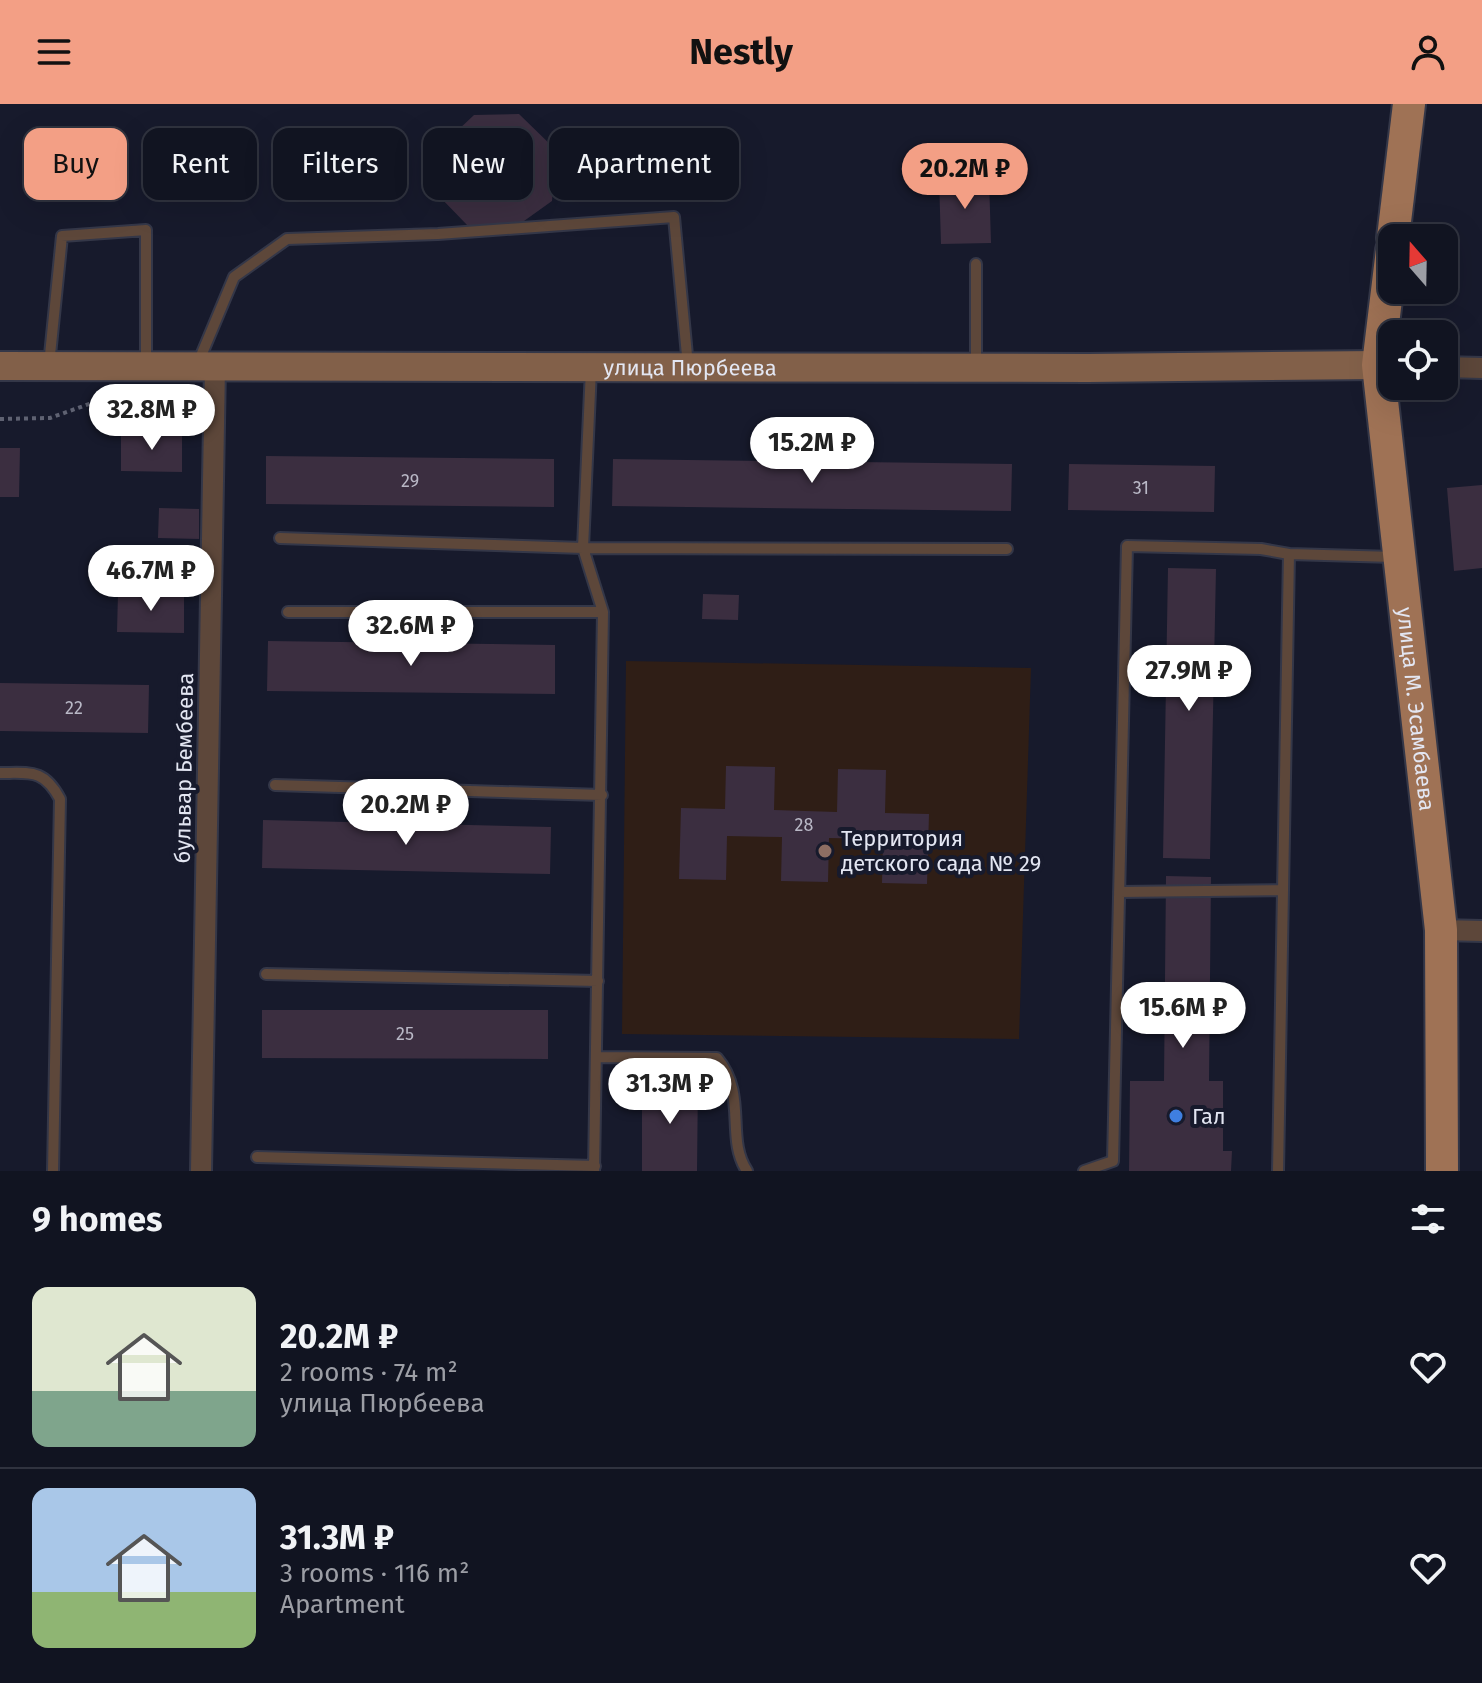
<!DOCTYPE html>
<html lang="en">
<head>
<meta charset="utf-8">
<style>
  :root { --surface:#111421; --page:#1a1d2a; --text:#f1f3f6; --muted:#9c9ea5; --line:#30333f; --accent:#f39f85 }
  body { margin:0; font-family:"Fira Sans",sans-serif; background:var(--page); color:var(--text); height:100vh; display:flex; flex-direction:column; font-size:30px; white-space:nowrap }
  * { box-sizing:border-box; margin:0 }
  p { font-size:26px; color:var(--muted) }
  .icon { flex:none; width:44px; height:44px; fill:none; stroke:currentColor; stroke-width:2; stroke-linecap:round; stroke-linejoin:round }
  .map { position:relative; height:1067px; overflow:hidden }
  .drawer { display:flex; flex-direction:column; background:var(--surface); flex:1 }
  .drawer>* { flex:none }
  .top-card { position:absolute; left:24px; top:24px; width:800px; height:72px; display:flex; gap:16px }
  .needle { width:52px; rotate:340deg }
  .fabs { position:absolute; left:1378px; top:120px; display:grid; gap:16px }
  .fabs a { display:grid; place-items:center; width:80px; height:80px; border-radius:16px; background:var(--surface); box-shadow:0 8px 32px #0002,0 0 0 2px var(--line); font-size:40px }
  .price { position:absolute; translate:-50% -68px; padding:0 18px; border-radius:28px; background:#fff; color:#222; font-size:26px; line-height:52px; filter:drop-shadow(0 2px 4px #0008) }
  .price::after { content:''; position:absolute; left:50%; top:48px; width:24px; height:18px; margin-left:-12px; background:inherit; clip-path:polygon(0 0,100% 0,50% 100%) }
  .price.on { background:var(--accent); color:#111 }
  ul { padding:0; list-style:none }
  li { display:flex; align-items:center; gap:24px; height:200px; padding:0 32px }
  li+li { border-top:2px solid var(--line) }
  li span { display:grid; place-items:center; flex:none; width:224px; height:160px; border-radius:16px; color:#555 }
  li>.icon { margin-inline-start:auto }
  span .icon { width:96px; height:96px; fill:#fffc; stroke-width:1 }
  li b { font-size:34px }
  h2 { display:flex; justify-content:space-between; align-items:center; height:96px; padding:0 32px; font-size:34px }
  .pill { padding:0 28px; border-radius:16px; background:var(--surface); box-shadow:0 8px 32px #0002,0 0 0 2px var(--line); font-size:28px; line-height:72px }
  .pill.on { background:var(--accent); color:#111 }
  header { display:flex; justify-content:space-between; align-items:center; height:104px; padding:0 32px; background:var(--accent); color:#111; font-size:36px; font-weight:700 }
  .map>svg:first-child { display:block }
</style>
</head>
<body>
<header><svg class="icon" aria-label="menu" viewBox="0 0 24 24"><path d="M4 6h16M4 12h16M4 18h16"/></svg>Nestly<svg class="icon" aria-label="person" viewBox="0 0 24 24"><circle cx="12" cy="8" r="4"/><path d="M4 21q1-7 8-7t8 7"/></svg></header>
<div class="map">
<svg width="1482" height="1067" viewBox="0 0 1482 1067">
  <rect width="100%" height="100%" fill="#171a2c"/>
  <!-- education -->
  <path fill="#2f1e16" d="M626,557L1031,564L1019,935L622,930Z"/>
  <!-- building -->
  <path fill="#3b2e40" d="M519,10L556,46L552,97L517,122H468L438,91L440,43L474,11Z
    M989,74L991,139L941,140L939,75Z
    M121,328L182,329V368L121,367Z
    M0,344H20L19,393H0Z
    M266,352L554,355V403L266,400Z
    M613,355L1012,360L1011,407L612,402Z
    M1069,360L1215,362L1214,408L1068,406Z
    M1482,381V464L1454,467L1447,384Z
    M159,404L199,405V435L158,434Z
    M1168,464L1216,465L1210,755L1163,754Z
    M118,489L184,490V529L117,528Z
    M703,490L739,491L738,516L702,515Z
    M268,537L555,541V590L267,587Z
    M0,579L149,581L148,629L0,627Z
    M726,662L775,663L774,706L837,708L838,665L886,666L885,709L929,710L927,780L882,779L883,735L829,734L828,778L781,777L782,733L727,732L726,776L679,775L681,704L725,705Z
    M263,716L551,723L550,770L262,764Z
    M1166,772L1211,773L1209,977H1223V1047H1232L1231,1067H1129L1130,977H1164Z
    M262,906H548V955L262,954Z
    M642,976L698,977L697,1067H642Z"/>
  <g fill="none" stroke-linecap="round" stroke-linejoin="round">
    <defs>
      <path id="lane" d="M198,259L234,173L287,135L438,130L674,113L688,262
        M49,261L62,132L146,126V260
        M976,262V160
        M591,265L583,444L603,508L594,1067
        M280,434L583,444L1007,445
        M288,508H603
        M0,669C31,669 44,665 60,695L53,1067
        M275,681L602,691
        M1119,788L1283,786
        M266,870L598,877
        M597,953L717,954C748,991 725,1034 747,1067
        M257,1053L595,1062
        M1084,1067L1113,1057L1127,442L1261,445L1289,450
        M1278,1067L1289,450L1394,453"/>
      <path id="street" d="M1444,263L1482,264
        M1441,826L1482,827
        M201,1067L215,262"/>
      <g id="secondary">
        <path id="s1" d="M0,262L1088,264L1378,261"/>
      </g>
      <g id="primary">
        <path d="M1393,134L1409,0"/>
        <path id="s2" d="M1392,146L1378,261L1441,826L1442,1067"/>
      </g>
    </defs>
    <!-- lane casing -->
    <use href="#lane" stroke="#343748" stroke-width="14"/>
    <!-- street casing -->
    <use href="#street" stroke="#343748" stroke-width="24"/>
    <!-- secondary casing -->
    <use href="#secondary" stroke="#343748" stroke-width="32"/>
    <!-- primary casing -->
    <use href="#primary" stroke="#343748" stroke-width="36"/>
    <!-- path -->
    <path stroke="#5f6272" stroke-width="4" stroke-dasharray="4 4" stroke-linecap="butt" d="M0,315L50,314L117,290"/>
    <!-- lane -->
    <use href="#lane" stroke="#5d473a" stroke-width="10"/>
    <!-- street -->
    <use href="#street" stroke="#5d473a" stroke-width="20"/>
    <!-- secondary -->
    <use href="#secondary" stroke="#826049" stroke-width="28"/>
    <!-- primary -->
    <use href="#primary" stroke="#9f7255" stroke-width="32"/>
  </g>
  <!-- markers -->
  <circle fill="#8d6e63" stroke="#171a2c" stroke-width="3" cx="825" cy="747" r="8"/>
  <circle fill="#3f7fe0" stroke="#171a2c" stroke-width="3" cx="1176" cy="1012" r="8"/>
  <g text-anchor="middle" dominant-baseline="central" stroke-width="8" stroke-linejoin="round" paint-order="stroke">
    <!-- number labels -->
    <g font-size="18" fill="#b9b8c6">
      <text x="410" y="377">29</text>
      <text x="1141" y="384">31</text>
      <text x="74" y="604">22</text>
      <text x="804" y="721">28</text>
      <text x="405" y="930">25</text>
    </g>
    <!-- street labels -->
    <g font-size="22" fill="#e3e6f2" stroke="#171a2c">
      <text stroke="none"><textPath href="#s1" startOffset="690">улица Пюрбеева</textPath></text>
      <text stroke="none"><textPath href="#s2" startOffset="462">улица М. Эсамбаева</textPath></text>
      <text transform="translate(184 664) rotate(-89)">бульвар Бембеева</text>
    </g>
    <!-- poi labels -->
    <g font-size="22" fill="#e3e6f2" stroke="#171a2c" text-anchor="start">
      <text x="841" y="734">Территория<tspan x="841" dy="25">детского сада № 29</tspan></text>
      <text x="1192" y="1012">Гал</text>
    </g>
  </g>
</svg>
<div class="fabs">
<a><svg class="needle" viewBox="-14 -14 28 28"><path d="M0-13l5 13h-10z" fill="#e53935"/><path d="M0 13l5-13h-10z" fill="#9c9ea5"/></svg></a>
<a><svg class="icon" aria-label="locate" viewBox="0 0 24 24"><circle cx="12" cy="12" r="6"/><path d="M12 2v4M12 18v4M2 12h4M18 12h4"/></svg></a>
</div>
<b class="price on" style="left:965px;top:107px">20.2M ₽</b>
<b class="price" style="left:152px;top:348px">32.8M ₽</b>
<b class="price" style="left:812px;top:381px">15.2M ₽</b>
<b class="price" style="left:151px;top:509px">46.7M ₽</b>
<b class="price" style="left:411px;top:564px">32.6M ₽</b>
<b class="price" style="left:1189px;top:609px">27.9M ₽</b>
<b class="price" style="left:406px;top:743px">20.2M ₽</b>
<b class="price" style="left:1183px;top:946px">15.6M ₽</b>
<b class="price" style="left:670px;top:1022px">31.3M ₽</b>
<div class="top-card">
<a class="pill on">Buy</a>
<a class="pill">Rent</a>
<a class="pill">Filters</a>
<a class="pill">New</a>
<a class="pill">Apartment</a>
</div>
</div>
<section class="drawer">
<h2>9 homes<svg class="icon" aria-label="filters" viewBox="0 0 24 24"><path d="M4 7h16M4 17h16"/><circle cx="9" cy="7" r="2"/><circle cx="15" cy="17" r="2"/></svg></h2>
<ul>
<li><span style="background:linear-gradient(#dfe7d0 65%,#7fa58c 0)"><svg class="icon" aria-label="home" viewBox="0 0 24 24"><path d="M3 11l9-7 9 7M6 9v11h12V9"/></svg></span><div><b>20.2M ₽</b><p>2 rooms · 74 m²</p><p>улица Пюрбеева</p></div><svg class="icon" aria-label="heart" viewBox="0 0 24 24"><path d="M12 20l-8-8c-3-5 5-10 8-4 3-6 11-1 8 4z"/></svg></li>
<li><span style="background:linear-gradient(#a9c7e8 65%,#8fb573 0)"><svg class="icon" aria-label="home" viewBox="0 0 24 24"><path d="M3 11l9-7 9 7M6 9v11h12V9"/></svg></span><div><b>31.3M ₽</b><p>3 rooms · 116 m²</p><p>Apartment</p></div><svg class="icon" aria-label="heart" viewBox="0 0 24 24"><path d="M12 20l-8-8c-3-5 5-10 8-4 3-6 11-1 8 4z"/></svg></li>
</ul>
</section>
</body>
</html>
